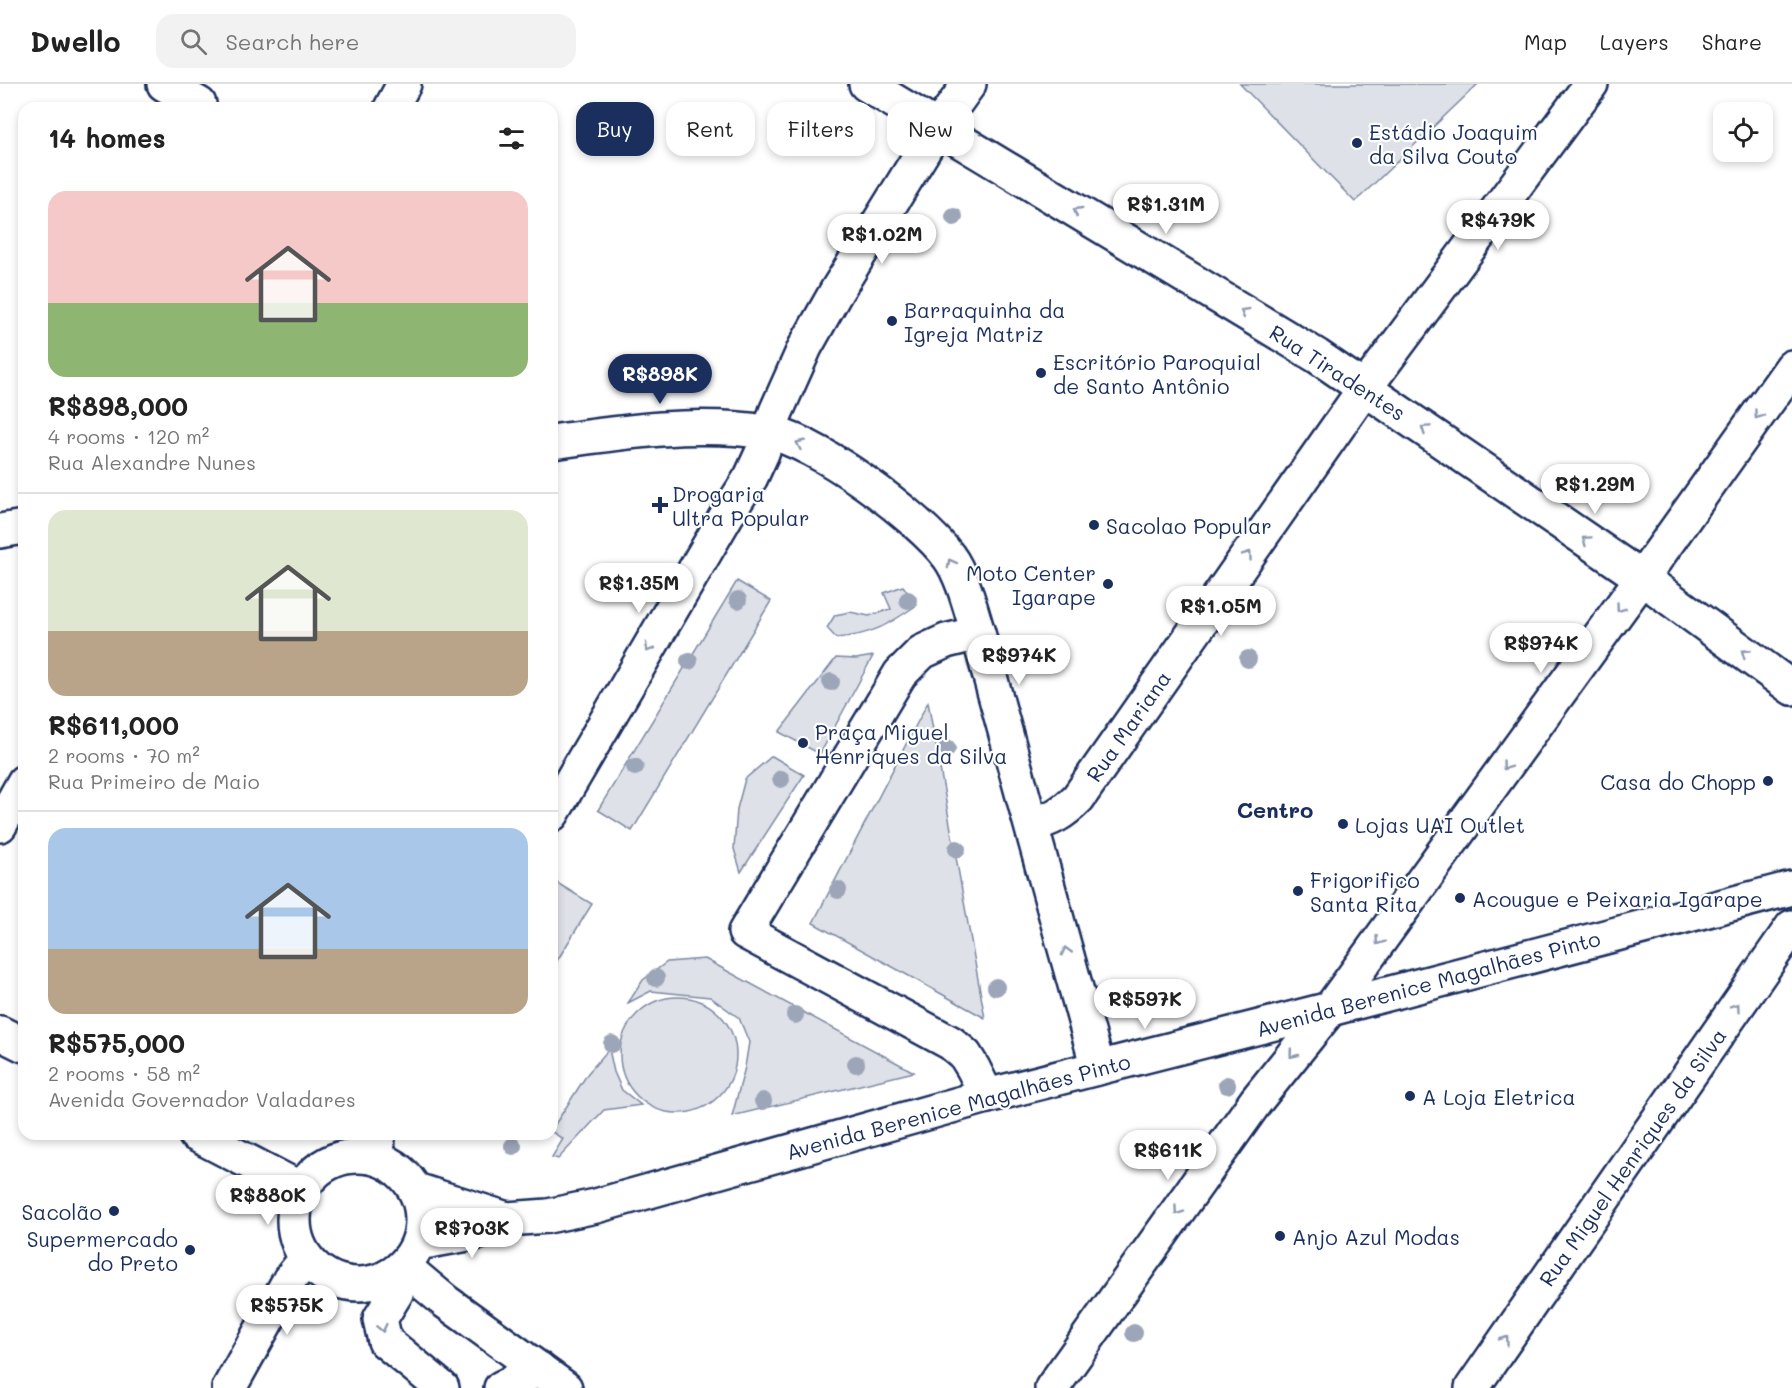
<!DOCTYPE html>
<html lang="en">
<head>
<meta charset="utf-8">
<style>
  :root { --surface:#fff; --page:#f2f2f2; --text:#222; --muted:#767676; --line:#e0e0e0; --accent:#1b2f5e }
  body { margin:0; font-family:Mali,sans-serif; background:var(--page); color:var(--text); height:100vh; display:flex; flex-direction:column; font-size:22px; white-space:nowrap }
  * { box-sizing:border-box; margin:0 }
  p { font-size:20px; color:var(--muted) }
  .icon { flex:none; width:33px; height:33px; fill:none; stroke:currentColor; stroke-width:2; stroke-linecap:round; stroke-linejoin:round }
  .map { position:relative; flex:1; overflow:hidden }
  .drawer { position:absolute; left:18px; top:18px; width:540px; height:1038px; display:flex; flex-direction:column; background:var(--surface); border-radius:18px; box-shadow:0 3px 9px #0003 }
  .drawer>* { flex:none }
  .banner { position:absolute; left:576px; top:18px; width:570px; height:54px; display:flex; gap:12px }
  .buttons { position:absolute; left:1713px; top:18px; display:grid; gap:12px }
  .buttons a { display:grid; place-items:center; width:60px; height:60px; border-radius:12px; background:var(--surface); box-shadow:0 3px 9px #0003; font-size:30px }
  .price { position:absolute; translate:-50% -51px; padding:0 14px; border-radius:21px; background:#fff; color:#222; font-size:20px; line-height:39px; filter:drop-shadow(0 2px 3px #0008) }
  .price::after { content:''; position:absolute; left:50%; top:36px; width:18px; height:14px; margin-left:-9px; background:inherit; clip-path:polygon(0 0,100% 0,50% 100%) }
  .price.current { background:var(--accent); color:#fff }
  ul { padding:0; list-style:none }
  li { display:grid; align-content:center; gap:12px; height:318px; padding:0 30px }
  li+li { border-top:2px solid var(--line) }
  li span { display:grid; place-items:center; height:186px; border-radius:18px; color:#555 }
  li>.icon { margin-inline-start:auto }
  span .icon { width:108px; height:108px; fill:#fffc; stroke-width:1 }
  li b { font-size:26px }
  h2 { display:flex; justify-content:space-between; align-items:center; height:72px; padding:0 30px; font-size:26px }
  .chip { padding:0 21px; border-radius:18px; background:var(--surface); box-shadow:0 3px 9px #0003; font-size:21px; line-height:54px }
  .chip.current { background:var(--accent); color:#fff }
  header { display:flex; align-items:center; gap:36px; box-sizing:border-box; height:84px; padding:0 30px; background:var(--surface); border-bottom:2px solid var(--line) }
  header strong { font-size:28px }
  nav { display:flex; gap:33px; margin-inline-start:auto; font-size:21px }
  .search { width:420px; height:54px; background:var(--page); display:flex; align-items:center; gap:15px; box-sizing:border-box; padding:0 21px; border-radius:18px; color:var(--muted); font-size:22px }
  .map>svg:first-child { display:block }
</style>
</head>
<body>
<header>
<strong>Dwello</strong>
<div class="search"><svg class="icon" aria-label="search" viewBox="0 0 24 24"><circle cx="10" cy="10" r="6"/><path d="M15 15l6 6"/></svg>Search here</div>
<nav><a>Map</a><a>Layers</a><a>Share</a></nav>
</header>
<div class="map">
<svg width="1792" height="1304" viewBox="0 0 1792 1304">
  <rect width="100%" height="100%" fill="#fff"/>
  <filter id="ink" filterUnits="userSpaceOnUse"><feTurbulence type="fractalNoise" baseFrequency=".0167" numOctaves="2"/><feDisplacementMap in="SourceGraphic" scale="12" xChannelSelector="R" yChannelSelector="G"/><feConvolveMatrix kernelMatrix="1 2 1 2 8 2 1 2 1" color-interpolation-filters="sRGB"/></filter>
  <g filter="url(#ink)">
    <!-- green -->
    <path fill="#dee1e7" stroke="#7c88a2" stroke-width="1.5" d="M1240,0H1478L1355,118Z
      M737,497L771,517L632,747L598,726Z
      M903,502L917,521C888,541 872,551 836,554L827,544L835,531L850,528L869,532L891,525L884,509Z
      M873,572L820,670L779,648L836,574L856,575Z
      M928,618L985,934L813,839Z
      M772,672L804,691L741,788L734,765L737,725L745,695Z
      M552,796L592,820L552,885Z
      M705,875L914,988L732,1032L745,983L749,958L739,934L710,913L651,907L628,919L643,896L667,878Z
      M620 971a58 58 0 1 1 116 0a58 58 0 1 1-116 0Z
      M609,965L614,988L622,1006L641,1021L604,1026L558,1075L552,1073L563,1055L552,1048V1045L588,989Z"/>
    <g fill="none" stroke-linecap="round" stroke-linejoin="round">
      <defs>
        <path id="minor" d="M164,0L199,20
          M866,0L1317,272L1642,494L1792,604
          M391,24L404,0
          M552,358C622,348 696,337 766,348C816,356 919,433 949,473C963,492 971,527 978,549L1098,984
          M0,447L24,443
          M978,549L946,557L922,568L900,590L745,848L951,959L965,971L973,984L987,1012
          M552,730L728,429L751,393L762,369L776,328L805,263L836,208L938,43L969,0
          M0,741L24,698
          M1031,741C1052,735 1062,730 1078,714L1365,304L1591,0
          M377,1074L378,1050
          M389,1192L396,1209L380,1235L385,1257L442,1304
          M501,1304L539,1285
          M1052,1304L1256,1017L1330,925L1642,494L1792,283
          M1472,1304L1792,843"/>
        <path id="major" d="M0,949L24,961
          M195,1050L301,1105
          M294 1136a64 64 0 1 1 128 0a64 64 0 1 1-128 0Z
          M416,1106L507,1135
          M418,1159L479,1148L507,1135L548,1132L596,1122L987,1012L1330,925L1792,804
          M403,1182L446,1218L565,1304
          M229,1304L290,1195L306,1175"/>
      </defs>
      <!-- minor casing -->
      <use href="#minor" stroke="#1b2f5e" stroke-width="38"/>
      <!-- major casing -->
      <use href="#major" stroke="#1b2f5e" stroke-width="38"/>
      <!-- minor -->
      <use href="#minor" stroke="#fff" stroke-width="33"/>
      <!-- major -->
      <use href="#major" stroke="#fff" stroke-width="33"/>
    </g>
    <!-- trees -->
    <g fill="#9da5b9">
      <circle cx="954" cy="133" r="9"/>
      <circle cx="738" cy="516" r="9"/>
      <circle cx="908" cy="516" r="9"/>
      <circle cx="1248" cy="575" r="9"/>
      <circle cx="689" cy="577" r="9"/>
      <circle cx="831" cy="598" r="9"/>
      <circle cx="947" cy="664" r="9"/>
      <circle cx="635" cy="683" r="9"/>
      <circle cx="781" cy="695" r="9"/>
      <circle cx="957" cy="765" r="9"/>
      <circle cx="838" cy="806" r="9"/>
      <circle cx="656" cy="894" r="9"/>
      <circle cx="996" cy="903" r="9"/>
      <circle cx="795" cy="931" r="9"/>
      <circle cx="612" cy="960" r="9"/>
      <circle cx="856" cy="980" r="9"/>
      <circle cx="1227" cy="1001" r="9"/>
      <circle cx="763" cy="1017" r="9"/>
      <circle cx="513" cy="1062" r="9"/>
      <circle cx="1134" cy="1249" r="9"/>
    </g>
    <!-- one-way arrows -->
    <defs><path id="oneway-chevron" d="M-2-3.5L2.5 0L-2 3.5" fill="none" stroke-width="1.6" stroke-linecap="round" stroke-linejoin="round" transform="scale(1.5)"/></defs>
    <g stroke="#8d97ae">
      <use href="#oneway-chevron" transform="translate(1077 127) rotate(-149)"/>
      <use href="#oneway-chevron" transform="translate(1244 228) rotate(-149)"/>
      <use href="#oneway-chevron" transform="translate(1758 331) rotate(125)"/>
      <use href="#oneway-chevron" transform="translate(1425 345) rotate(-146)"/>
      <use href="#oneway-chevron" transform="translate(800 360) rotate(-155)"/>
      <use href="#oneway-chevron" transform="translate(1586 456) rotate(-146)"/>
      <use href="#oneway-chevron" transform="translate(1248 471) rotate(-55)"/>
      <use href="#oneway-chevron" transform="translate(951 479) rotate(-119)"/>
      <use href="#oneway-chevron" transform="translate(1620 524) rotate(126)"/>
      <use href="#oneway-chevron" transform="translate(649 564) rotate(120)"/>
      <use href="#oneway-chevron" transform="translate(1745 569) rotate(-144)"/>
      <use href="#oneway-chevron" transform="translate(1506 682) rotate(126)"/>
      <use href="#oneway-chevron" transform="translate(1379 857) rotate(126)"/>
      <use href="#oneway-chevron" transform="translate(1066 867) rotate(-106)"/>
      <use href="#oneway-chevron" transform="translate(1736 923) rotate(-55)"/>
      <use href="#oneway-chevron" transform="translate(1293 970) rotate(129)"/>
      <use href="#oneway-chevron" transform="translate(1178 1127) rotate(125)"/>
      <use href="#oneway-chevron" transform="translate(382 1244) rotate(78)"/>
      <use href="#oneway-chevron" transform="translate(1505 1256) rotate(-55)"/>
    </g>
  </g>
  <!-- markers -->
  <g fill="#1b2f5e" stroke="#fff" stroke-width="2">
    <circle cx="1357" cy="59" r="6"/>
    <circle cx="892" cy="237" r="6"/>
    <circle cx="1041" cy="289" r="6"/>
    <path d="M657 412h6v6h6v6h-6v6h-6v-6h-6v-6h6z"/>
    <circle cx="1094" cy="441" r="6"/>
    <circle cx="1108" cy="500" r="6"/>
    <circle cx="803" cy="659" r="6"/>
    <circle cx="1768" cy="697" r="6"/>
    <circle cx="1343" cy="740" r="6"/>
    <circle cx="1298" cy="807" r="6"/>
    <circle cx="1460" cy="814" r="6"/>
    <circle cx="1410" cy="1012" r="6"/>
    <circle cx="114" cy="1127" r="6"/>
    <circle cx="1280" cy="1152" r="6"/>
    <circle cx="190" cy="1166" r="6"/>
  </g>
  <g text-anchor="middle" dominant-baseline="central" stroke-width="4.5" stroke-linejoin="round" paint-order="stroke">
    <!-- poi labels -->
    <g font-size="21" fill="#1b2f5e" stroke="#fff" text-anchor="start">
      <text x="1369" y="47">Estádio Joaquim<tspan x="1369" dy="24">da Silva Couto</tspan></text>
      <text x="904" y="225">Barraquinha da<tspan x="904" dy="24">Igreja Matriz</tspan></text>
      <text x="1053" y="277">Escritório Paroquial<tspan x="1053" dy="24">de Santo Antônio</tspan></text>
      <text x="672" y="409">Drogaria<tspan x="672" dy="24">Ultra Popular</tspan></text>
      <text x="1106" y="441">Sacolao Popular</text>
      <text x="1096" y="488" text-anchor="end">Moto Center<tspan x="1096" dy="24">Igarape</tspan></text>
      <text x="815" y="647">Praça Miguel<tspan x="815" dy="24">Henriques da Silva</tspan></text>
      <text x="1756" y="697" text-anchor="end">Casa do Chopp</text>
      <text x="1355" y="740">Lojas UAI Outlet</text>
      <text x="1310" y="795">Frigorifico<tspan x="1310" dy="24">Santa Rita</tspan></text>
      <text x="1472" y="814">Acougue e Peixaria Igarape</text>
      <text x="1422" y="1012">A Loja Eletrica</text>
      <text x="102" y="1127" text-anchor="end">Sacolão</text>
      <text x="1292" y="1152">Anjo Azul Modas</text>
      <text x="178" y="1154" text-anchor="end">Supermercado<tspan x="178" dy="24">do Preto</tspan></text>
    </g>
    <!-- street labels -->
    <g font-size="21" fill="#1b2f5e" stroke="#fff">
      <text transform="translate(1338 288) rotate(33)">Rua Tiradentes</text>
      <text transform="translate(1128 642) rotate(-55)">Rua Mariana</text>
      <text transform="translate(1428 899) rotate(-15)">Avenida Berenice Magalhães Pinto</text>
      <text transform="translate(958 1022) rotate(-15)">Avenida Berenice Magalhães Pinto</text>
      <text transform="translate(1632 1073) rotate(-55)">Rua Miguel Henriques da Silva</text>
    </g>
    <!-- neighbourhood labels -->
    <g font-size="22" font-weight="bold" fill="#1b2f5e" stroke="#fff">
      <text x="1275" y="725">Centro</text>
    </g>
  </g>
</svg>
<div class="buttons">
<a><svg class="icon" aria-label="locate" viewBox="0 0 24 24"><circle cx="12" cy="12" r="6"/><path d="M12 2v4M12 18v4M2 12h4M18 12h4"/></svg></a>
</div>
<b class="price" style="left:1166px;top:151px">R$1.31M</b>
<b class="price" style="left:1498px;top:167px">R$479K</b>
<b class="price" style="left:882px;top:181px">R$1.02M</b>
<b class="price current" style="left:660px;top:321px">R$898K</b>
<b class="price" style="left:1595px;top:431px">R$1.29M</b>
<b class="price" style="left:639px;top:530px">R$1.35M</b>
<b class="price" style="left:1221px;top:553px">R$1.05M</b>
<b class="price" style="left:1541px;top:590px">R$974K</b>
<b class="price" style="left:1019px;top:602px">R$974K</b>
<b class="price" style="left:1145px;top:946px">R$597K</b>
<b class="price" style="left:1168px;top:1097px">R$611K</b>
<b class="price" style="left:268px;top:1142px">R$880K</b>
<b class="price" style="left:472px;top:1175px">R$703K</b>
<b class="price" style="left:287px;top:1252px">R$575K</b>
<div class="banner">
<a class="chip current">Buy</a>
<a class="chip">Rent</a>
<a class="chip">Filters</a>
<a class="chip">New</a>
</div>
<section class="drawer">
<h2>14 homes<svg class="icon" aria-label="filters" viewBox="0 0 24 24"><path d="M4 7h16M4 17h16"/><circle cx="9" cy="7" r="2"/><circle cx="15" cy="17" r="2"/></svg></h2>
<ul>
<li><span style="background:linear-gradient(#f6c9c9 60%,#8fb573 0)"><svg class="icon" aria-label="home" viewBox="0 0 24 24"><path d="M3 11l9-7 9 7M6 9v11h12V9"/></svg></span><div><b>R$898,000</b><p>4 rooms · 120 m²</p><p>Rua Alexandre Nunes</p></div></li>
<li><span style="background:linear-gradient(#dfe7d0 65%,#b9a48a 0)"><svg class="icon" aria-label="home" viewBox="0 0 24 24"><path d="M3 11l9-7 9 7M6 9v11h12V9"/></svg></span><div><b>R$611,000</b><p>2 rooms · 70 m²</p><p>Rua Primeiro de Maio</p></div></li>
<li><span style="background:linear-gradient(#a9c7e8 65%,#b9a48a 0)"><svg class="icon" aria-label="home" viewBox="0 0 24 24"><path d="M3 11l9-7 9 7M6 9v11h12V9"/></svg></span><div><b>R$575,000</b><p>2 rooms · 58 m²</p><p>Avenida Governador Valadares</p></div></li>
</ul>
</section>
</div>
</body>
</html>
